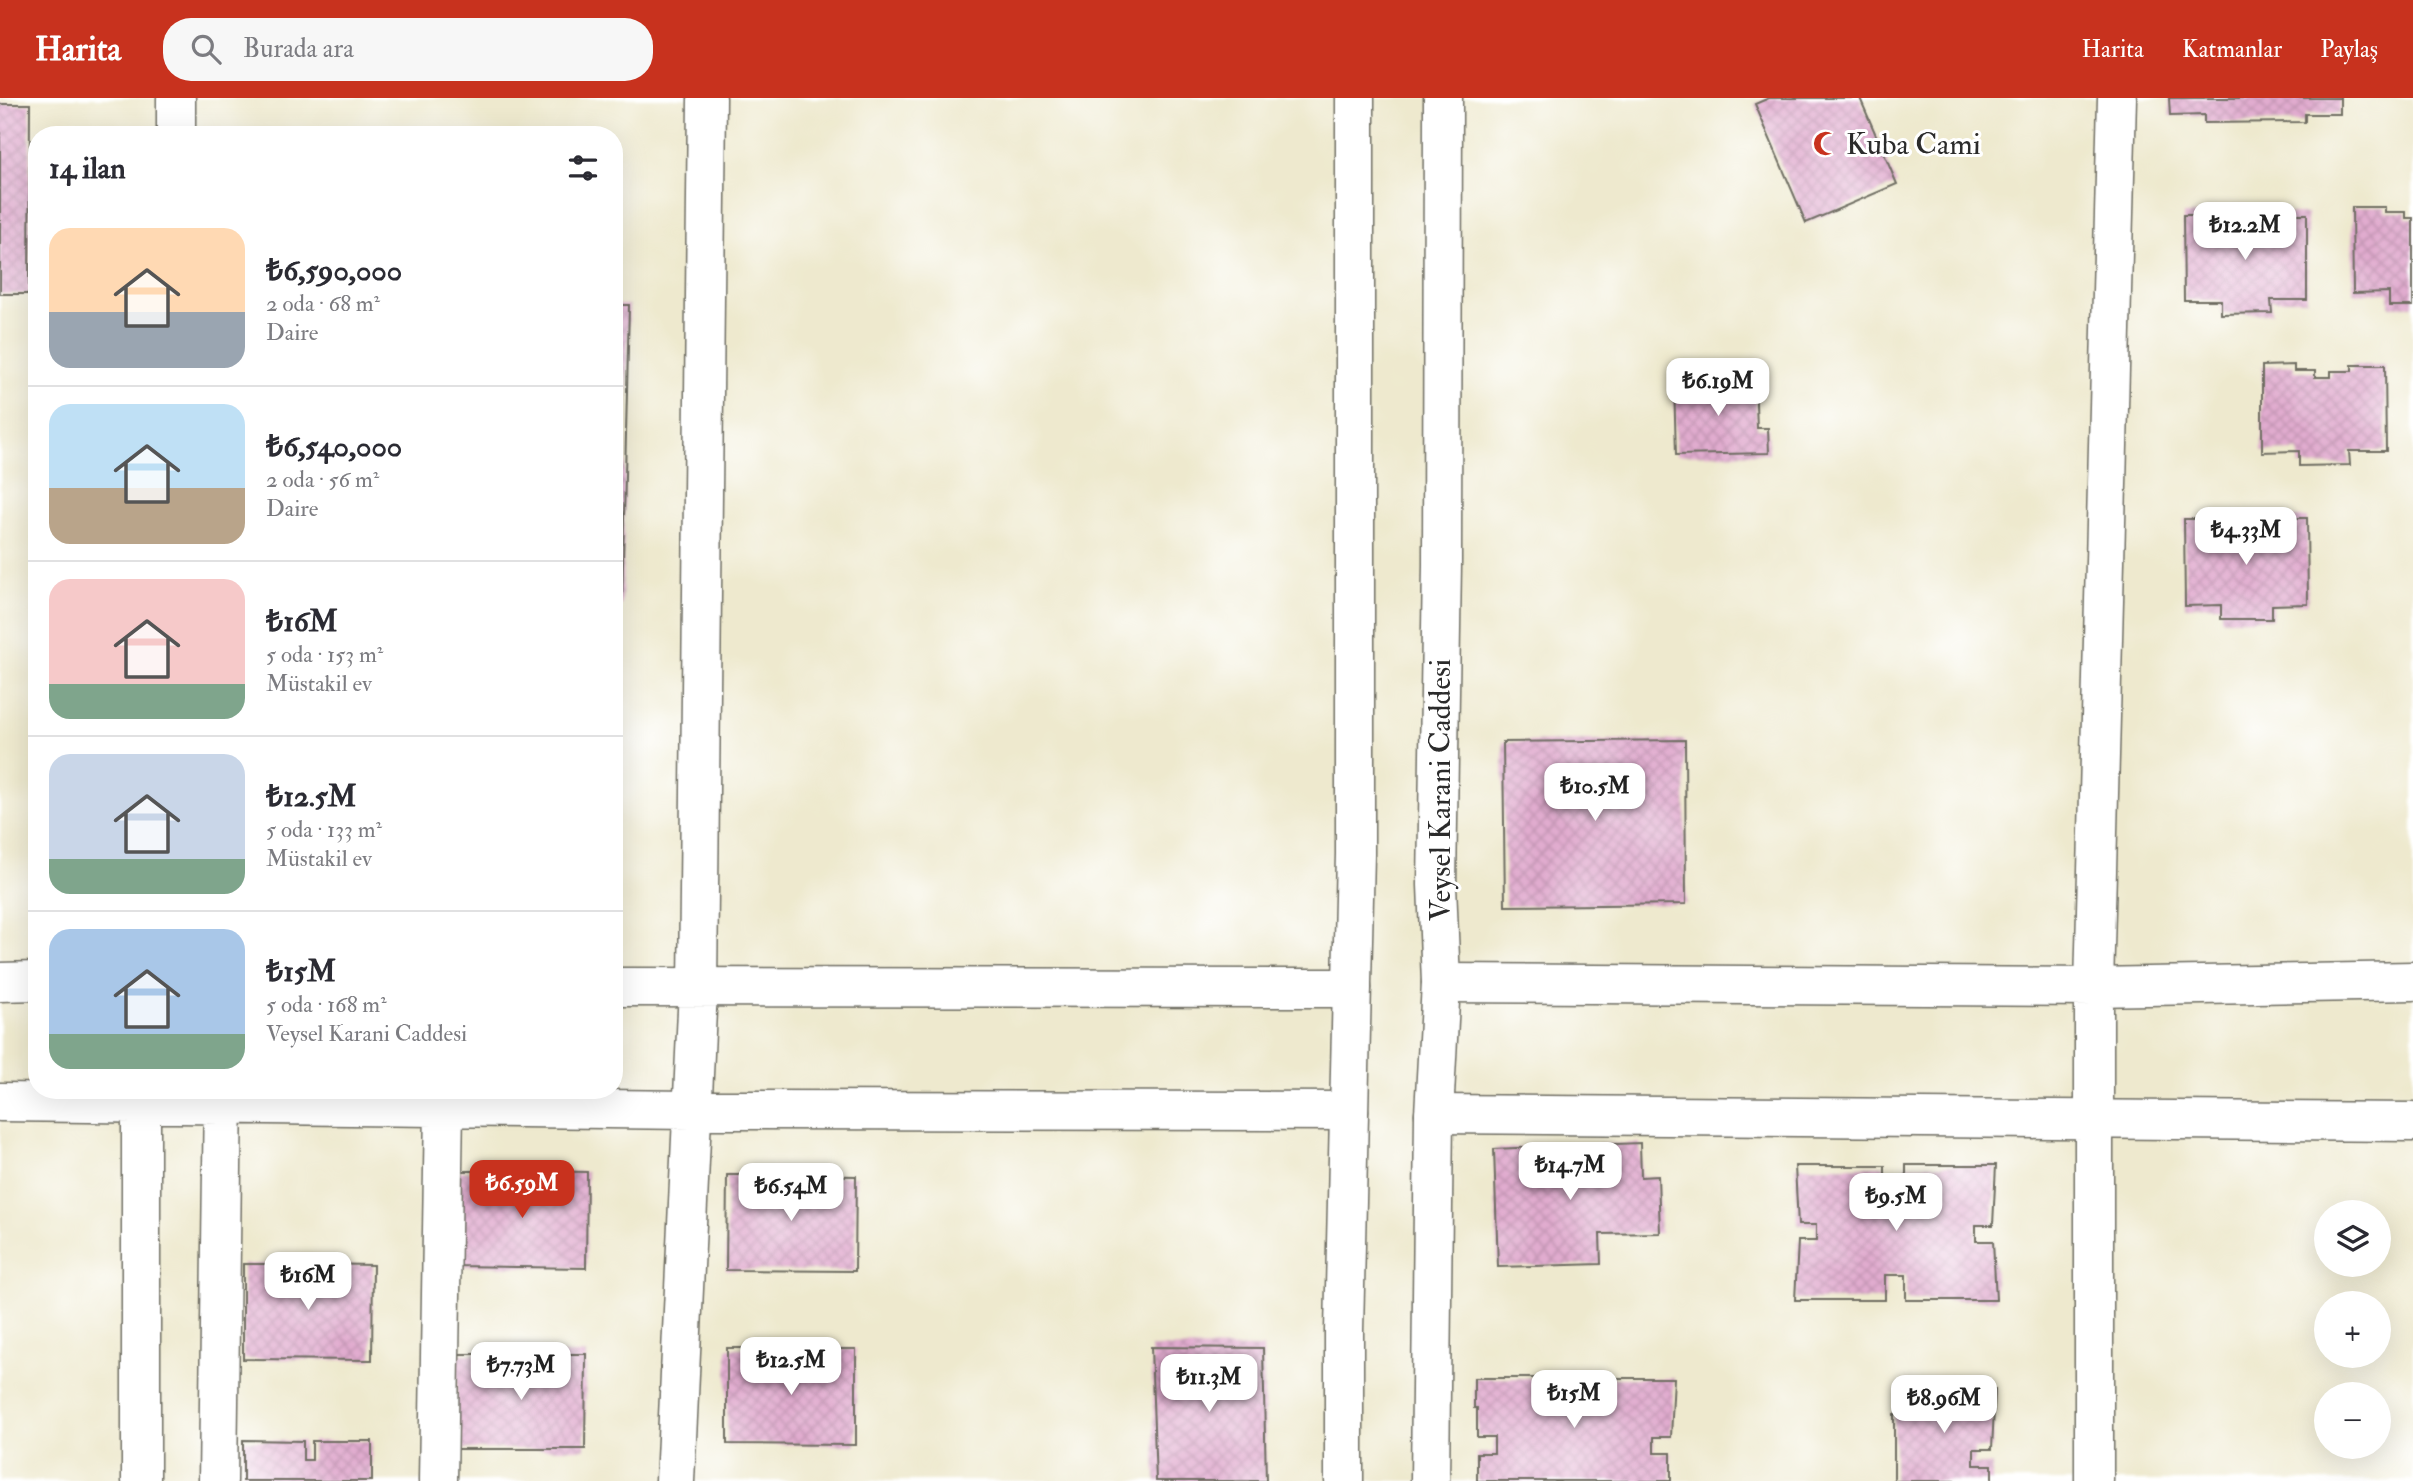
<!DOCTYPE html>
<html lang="tr">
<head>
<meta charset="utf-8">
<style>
  :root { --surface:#fff; --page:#f7f7f7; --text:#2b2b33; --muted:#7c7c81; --line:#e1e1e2; --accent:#c8321e }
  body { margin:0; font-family:"IM FELL Double Pica",serif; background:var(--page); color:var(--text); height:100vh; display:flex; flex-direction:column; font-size:26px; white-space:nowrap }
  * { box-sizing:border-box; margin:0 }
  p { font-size:23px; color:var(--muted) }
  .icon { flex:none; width:38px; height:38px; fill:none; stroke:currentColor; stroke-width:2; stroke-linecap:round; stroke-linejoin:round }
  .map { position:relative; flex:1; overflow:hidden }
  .panel { position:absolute; left:28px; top:28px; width:595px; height:973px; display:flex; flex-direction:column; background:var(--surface); border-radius:28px; box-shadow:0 7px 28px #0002 }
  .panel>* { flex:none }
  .fabs { position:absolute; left:2314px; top:1102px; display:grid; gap:14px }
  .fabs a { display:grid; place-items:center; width:77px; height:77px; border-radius:50%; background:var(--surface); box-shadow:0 7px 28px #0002; font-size:35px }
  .price { position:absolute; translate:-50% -60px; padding:0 16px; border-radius:14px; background:#fff; color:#222; font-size:23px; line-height:46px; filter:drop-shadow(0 2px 4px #0008) }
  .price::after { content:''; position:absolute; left:50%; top:42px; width:21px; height:16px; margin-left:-10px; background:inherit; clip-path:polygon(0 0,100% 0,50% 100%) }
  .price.selected { background:var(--accent); color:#fff }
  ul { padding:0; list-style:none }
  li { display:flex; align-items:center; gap:21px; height:175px; padding:0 21px }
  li+li { border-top:2px solid var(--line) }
  li span { display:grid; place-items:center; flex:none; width:196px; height:140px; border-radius:21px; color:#555 }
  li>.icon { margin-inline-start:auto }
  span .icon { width:84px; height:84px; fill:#fffc; stroke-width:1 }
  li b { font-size:30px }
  h2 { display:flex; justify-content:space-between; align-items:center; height:84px; padding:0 21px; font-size:30px }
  header { display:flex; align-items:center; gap:42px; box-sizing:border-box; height:98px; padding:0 35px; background:var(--accent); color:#fff }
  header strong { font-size:33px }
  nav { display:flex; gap:38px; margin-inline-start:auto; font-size:24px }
  .search { width:490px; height:63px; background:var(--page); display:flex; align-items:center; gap:18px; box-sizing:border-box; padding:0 24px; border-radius:28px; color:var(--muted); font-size:26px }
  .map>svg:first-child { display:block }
</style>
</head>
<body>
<header>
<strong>Harita</strong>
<div class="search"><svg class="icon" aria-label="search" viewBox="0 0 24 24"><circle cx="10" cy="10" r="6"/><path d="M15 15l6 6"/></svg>Burada ara</div>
<nav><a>Harita</a><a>Katmanlar</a><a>Paylaş</a></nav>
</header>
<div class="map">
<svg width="2413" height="1383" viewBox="0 0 2413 1383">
  <defs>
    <pattern id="building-cross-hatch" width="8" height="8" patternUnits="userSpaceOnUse" patternTransform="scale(1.75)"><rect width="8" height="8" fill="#e1accf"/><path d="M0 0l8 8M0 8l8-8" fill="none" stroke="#c194b2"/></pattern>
  </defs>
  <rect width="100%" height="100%" fill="#fff"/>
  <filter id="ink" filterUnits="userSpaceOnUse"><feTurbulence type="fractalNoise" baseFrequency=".0143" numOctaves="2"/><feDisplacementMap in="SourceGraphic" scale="14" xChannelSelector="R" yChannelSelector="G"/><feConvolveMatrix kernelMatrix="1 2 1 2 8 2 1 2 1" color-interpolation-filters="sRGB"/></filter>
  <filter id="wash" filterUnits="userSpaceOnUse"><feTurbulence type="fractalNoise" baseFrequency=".00686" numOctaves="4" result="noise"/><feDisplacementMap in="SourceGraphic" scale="28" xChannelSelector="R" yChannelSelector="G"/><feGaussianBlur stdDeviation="1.57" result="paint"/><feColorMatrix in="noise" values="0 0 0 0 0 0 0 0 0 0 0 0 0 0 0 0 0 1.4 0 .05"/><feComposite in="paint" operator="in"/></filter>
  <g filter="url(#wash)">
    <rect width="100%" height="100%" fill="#eee9ce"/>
    <g id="blocks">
      <!-- building -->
      <path fill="url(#building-cross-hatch)" d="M1769,0H1860L1897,86L1806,125L1755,6Z
        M2169,0H2340V16H2305V24L2204,25V17L2170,18Z
        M0,6H30L29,196H0Z
        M2352,109H2385V114H2406V120H2413V208H2389V194L2353,195Z
        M2274,116H2307V202H2271L2272,215L2221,216V202H2184L2183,117H2217V122H2237V128H2254L2253,122H2274Z
        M614,207H629L622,507H614Z
        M2294,267V273H2315V279H2331V273H2352V267H2385L2386,353H2349L2350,367L2299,368V353L2262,354V268Z
        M1755,281L1757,330H1768L1769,355L1676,357L1674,283Z
        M2274,420H2307L2308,506L2272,507V521H2221V507L2185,508L2184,421H2217V426H2237V433L2254,432V426H2274Z
        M1685,642L1686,806L1505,808L1503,644Z
        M1640,1045L1641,1079L1658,1078L1660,1135L1600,1136L1601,1166L1498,1169L1494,1051Z
        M1906,1067H1996L1993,1127H1976V1143H1993L1996,1202H1906V1177H1885V1202H1795L1798,1143H1816V1127H1798L1795,1068H1885V1092H1906Z
        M458,1073H518V1092H527V1073L587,1074L586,1170L457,1168Z
        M727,1077H787V1096H796V1077L856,1078L855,1173L726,1172Z
        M243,1166H304V1185H312V1166L373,1167L372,1262L243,1261Z
        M1151,1249L1263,1250L1266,1383H1156Z
        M727,1250H787V1269H796V1251H856V1347L727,1346Z
        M457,1256H517V1275H526V1256H586L585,1351H456Z
        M1474,1280H1564V1305H1585V1280H1674L1671,1339H1654V1355H1671V1383H1477V1355H1494V1339H1477V1310H1474Z
        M1905,1291H1995L1992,1351H1974V1367H1992V1383H1894V1316H1905Z
        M243,1342L303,1343V1362H312V1343H372V1383H243Z"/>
    </g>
  </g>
  <g filter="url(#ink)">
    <use href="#blocks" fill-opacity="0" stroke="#6f6e64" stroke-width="2"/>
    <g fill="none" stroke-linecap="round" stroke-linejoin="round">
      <defs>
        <path id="street" d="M176,0V37
          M0,884L37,883
          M1441,885L2094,889L2413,883
          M614,889L1352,890
          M0,1004L691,1012L1349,1013
          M1434,1016L2413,1024
          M141,1383V992
          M218,1383L223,992
          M438,1383L444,1009
          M675,1383L698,891L707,0
          M2094,1383V889L2117,0"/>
        <path id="secondary" d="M1344,1383V1233L1355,756V0
          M1430,1383L1434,1016L1441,885L1437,787L1442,466L1443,0"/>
      </defs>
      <!-- street casing -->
      <use href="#street" stroke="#6f6e64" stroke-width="41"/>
      <!-- secondary casing -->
      <use href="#secondary" stroke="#6f6e64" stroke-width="41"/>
      <!-- street -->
      <use href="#street" stroke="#fff" stroke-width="38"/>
      <!-- secondary -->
      <use href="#secondary" stroke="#fff" stroke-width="38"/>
    </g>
  </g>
  <!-- icons -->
  <defs>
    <symbol id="mosque-bare" viewBox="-9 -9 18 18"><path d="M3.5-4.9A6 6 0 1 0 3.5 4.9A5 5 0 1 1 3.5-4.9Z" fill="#c8321e" stroke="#fff" stroke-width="2.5" paint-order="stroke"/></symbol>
  </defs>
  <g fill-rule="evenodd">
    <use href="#mosque-bare" x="1808" y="28" width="35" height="35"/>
  </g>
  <g text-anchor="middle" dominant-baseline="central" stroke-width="6" stroke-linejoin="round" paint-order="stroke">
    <!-- poi labels -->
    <g font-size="30" fill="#2b2b2b" stroke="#fff" text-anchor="start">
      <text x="1846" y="46">Kuba Cami</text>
    </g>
    <!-- street labels -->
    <g font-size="30" fill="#2b2b2b" stroke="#fff">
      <text transform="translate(1440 692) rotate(-90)">Veysel Karani Caddesi</text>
    </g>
  </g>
</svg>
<div class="fabs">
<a><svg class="icon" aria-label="layers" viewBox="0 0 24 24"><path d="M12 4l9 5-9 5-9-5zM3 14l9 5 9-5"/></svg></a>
<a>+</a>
<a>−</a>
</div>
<b class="price" style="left:2245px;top:164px">₺12.2M</b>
<b class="price" style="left:1718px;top:320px">₺6.19M</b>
<b class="price" style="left:2246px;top:469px">₺4.33M</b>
<b class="price" style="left:1595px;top:725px">₺10.5M</b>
<b class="price" style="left:1570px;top:1104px">₺14.7M</b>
<b class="price selected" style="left:522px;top:1122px">₺6.59M</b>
<b class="price" style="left:791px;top:1125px">₺6.54M</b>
<b class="price" style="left:1896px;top:1135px">₺9.5M</b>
<b class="price" style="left:308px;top:1214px">₺16M</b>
<b class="price" style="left:791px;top:1299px">₺12.5M</b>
<b class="price" style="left:521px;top:1304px">₺7.73M</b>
<b class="price" style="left:1209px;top:1316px">₺11.3M</b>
<b class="price" style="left:1574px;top:1332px">₺15M</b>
<b class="price" style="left:1944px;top:1337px">₺8.96M</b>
<section class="panel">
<h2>14 ilan<svg class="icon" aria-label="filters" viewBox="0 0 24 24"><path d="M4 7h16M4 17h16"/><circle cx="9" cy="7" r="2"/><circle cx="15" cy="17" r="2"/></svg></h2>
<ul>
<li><span style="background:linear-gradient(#ffd9b3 60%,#9aa5b1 0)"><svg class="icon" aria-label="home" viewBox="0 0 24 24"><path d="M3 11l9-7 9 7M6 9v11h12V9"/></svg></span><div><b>₺6,590,000</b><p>2 oda · 68 m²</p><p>Daire</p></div></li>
<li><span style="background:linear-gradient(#bfe0f5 60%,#b9a48a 0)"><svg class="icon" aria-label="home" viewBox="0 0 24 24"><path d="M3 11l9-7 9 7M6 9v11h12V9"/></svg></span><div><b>₺6,540,000</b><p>2 oda · 56 m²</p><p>Daire</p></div></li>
<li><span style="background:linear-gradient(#f6c9c9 75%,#7fa58c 0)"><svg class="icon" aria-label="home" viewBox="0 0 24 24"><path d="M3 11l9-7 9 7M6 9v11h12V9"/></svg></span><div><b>₺16M</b><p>5 oda · 153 m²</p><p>Müstakil ev</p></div></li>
<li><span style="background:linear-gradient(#c9d6e8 75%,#7fa58c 0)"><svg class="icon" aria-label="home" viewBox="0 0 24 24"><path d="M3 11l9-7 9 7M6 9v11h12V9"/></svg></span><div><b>₺12.5M</b><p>5 oda · 133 m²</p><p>Müstakil ev</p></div></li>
<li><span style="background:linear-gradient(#a9c7e8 75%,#7fa58c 0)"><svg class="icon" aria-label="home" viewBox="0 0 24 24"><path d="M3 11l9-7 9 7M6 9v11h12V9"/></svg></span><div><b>₺15M</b><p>5 oda · 168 m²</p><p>Veysel Karani Caddesi</p></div></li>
</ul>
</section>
</div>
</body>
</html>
